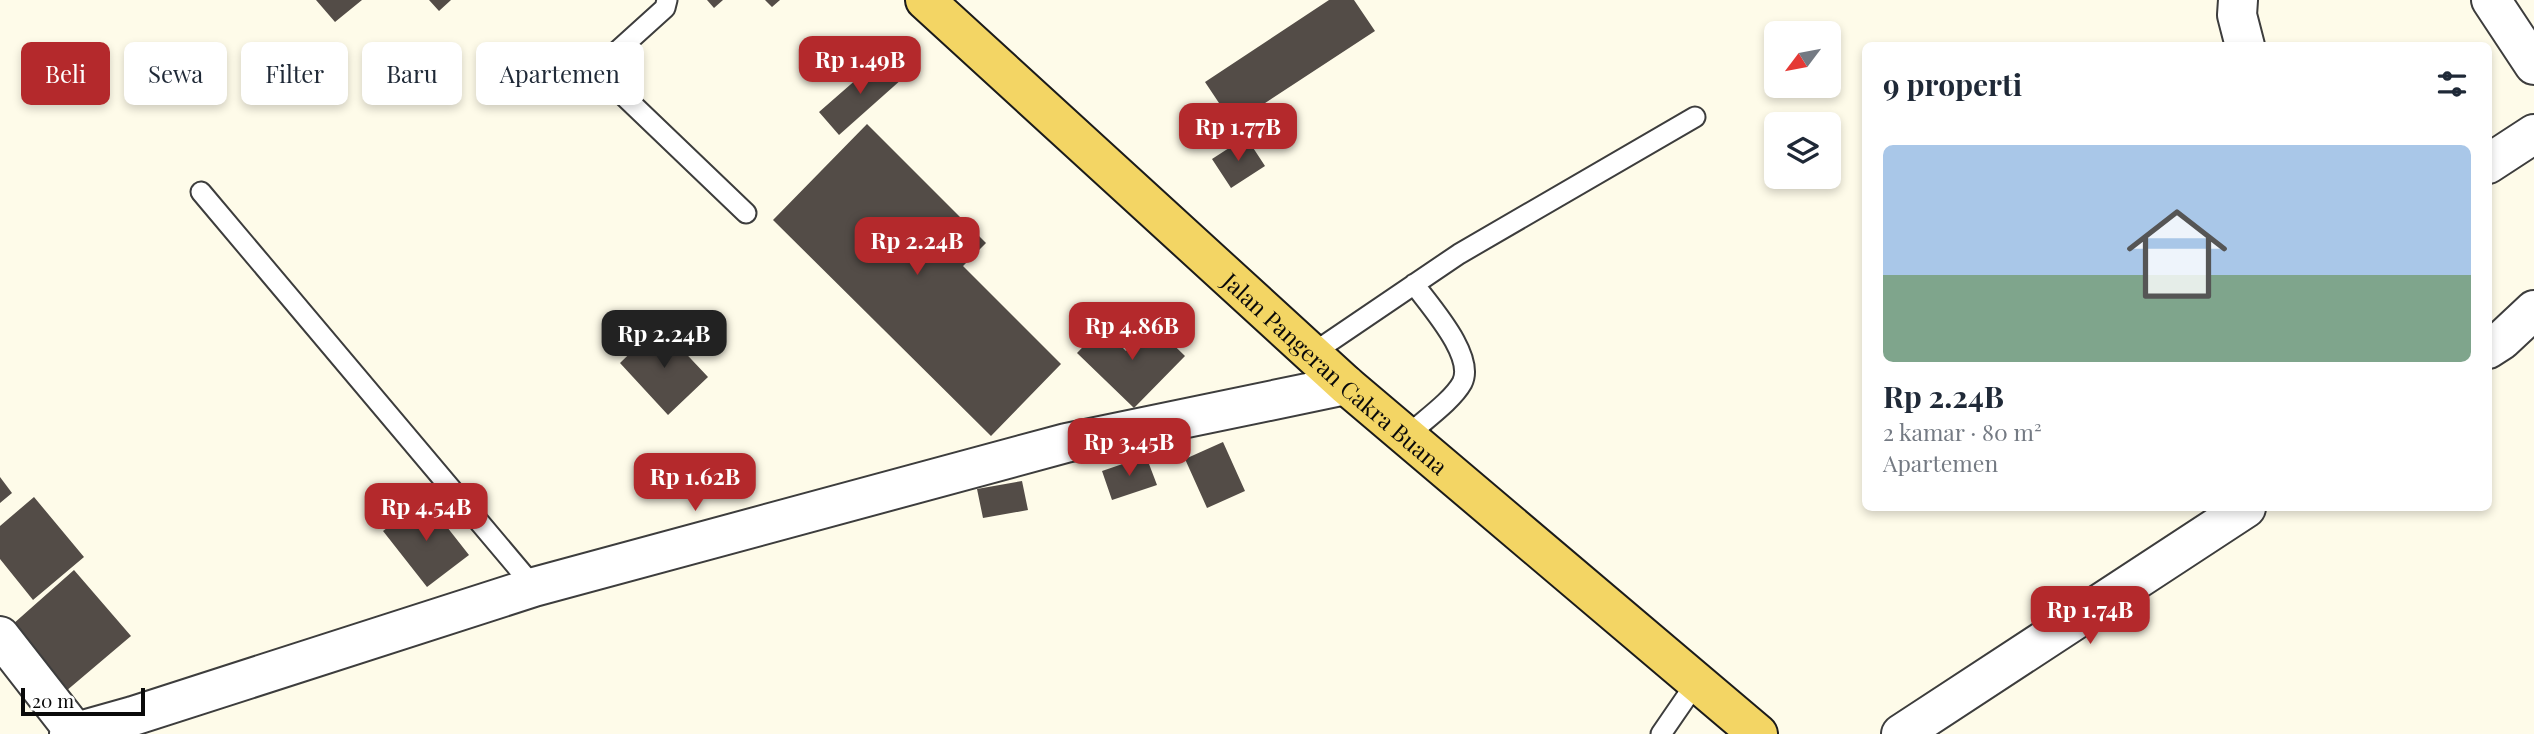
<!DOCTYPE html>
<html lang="id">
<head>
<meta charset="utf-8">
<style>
  :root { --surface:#fff; --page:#f2f2f3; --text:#1f2937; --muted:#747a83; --line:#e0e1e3; --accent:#b4292c }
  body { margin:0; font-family:"Playfair Display",serif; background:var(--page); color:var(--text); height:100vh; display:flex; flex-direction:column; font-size:26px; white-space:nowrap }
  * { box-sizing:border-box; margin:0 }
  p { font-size:23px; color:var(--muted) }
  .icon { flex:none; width:38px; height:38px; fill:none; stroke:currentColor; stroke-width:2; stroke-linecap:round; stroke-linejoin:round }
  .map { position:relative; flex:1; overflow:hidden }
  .side { position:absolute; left:1862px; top:42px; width:630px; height:469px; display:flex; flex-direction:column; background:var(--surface); border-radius:10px; box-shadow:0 4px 10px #0003 }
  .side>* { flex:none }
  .top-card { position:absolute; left:21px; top:42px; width:665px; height:63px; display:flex; gap:14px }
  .needle { width:46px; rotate:238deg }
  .controls { position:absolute; left:1764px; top:21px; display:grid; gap:14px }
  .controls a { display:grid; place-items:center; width:77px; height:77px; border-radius:10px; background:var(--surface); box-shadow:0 4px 10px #0003; font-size:35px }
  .scale { position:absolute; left:21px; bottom:18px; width:124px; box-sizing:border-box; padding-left:7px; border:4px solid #0a0a0a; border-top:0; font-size:19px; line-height:24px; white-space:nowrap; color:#0a0a0a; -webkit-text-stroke:5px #fff; paint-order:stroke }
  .price { position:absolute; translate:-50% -60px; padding:0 16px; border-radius:14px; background:var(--accent); color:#fff; font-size:23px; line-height:46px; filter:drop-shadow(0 2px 4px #0008) }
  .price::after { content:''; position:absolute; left:50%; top:42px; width:21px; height:16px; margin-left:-10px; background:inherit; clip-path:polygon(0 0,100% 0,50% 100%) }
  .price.on { background:#222; color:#fff }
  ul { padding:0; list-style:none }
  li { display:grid; align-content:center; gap:14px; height:371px; padding:0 21px }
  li+li { border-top:2px solid var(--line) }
  li span { display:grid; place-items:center; height:217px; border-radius:10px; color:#555 }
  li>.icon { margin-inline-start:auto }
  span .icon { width:126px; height:126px; fill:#fffc; stroke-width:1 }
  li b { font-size:30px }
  h2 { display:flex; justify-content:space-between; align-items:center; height:84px; padding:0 21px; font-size:30px }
  .tag { padding:0 24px; border-radius:10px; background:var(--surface); box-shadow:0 4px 10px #0003; font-size:24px; line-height:63px }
  .tag.on { background:var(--accent); color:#fff }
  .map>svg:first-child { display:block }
</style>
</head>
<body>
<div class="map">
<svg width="2534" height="734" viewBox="0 0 2534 734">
  <rect width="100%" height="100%" fill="#fefbe9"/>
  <!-- building -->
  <path fill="#534c47" d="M316,0H362L335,22Z
    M429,0H451L439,11Z
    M707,0H723L714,8Z
    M765,0H780L772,7Z
    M1329,0H1354L1375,31L1233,124L1205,82Z
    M882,57L902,79L839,135L819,112Z
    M867,124L986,243L963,266L1061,364L991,436L773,220Z
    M1246,137L1265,166L1231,188L1212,159Z
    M1152,324L1185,356L1134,408L1077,353L1102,327L1126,351Z
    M659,325L708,377L668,415L620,363Z
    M1223,442L1245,491L1207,508L1185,459Z
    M1146,456L1157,485L1112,500L1102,471Z
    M0,477L12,493L0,503Z
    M1022,481L1028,510L983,518L977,489Z
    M34,497L84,557L33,600L0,559V526Z
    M425,499L469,555L427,587L383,531Z
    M74,570L131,636L59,697L4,632Z"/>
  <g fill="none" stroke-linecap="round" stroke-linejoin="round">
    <defs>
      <path id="service" d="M667,0L665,8L603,64L604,77L746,213
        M201,192L534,587
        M1313,353L1459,254L1695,117
        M1407,436C1423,421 1452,401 1462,383C1476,356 1429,305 1414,284
        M1661,734L1696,683"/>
      <path id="minor" d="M2238,0L2237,15L2245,46
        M2491,0L2534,65
        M2488,164L2534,134
        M2488,349L2502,340L2534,310
        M0,636L75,732
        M69,734L133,716L534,587L1066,443L1346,385
        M1901,734L2246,508"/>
      <g id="primary">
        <path id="s1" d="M925,0L1346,385L1758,734"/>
      </g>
    </defs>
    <!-- service casing -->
    <use href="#service" stroke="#3d3d3d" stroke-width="23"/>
    <!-- minor casing -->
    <use href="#minor" stroke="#3d3d3d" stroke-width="42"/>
    <!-- primary casing -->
    <use href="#primary" stroke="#1b1b1b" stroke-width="42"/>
    <!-- service -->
    <use href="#service" stroke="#fff" stroke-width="19"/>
    <!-- minor -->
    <use href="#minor" stroke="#fff" stroke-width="38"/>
    <!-- primary -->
    <use href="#primary" stroke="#f3d564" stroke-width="38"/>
  </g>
  <g text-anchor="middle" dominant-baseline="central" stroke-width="7" stroke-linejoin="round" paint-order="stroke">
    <!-- street labels -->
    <g font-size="23" fill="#0a0a0a" stroke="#fff">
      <text stroke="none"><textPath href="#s1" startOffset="555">Jalan Pangeran Cakra Buana</textPath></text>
    </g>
  </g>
</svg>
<div class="controls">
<a><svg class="needle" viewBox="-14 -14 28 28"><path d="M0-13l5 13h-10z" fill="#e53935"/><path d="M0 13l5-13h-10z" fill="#747a83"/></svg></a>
<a><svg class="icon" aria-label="layers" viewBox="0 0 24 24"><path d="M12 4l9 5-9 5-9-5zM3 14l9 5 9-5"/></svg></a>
</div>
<div class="scale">20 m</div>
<b class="price" style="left:860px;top:96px">Rp 1.49B</b>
<b class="price" style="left:1238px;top:163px">Rp 1.77B</b>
<b class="price" style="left:917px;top:277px">Rp 2.24B</b>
<b class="price" style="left:1132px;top:362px">Rp 4.86B</b>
<b class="price on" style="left:664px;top:370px">Rp 2.24B</b>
<b class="price" style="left:1129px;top:478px">Rp 3.45B</b>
<b class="price" style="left:695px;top:513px">Rp 1.62B</b>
<b class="price" style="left:426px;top:543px">Rp 4.54B</b>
<b class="price" style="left:2090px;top:646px">Rp 1.74B</b>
<div class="top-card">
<a class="tag on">Beli</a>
<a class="tag">Sewa</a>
<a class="tag">Filter</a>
<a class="tag">Baru</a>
<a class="tag">Apartemen</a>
</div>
<section class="side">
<h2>9 properti<svg class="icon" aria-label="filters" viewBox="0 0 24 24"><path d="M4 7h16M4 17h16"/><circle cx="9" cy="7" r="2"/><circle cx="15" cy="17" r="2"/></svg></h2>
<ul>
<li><span style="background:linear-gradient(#a9c7e8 60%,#7fa58c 0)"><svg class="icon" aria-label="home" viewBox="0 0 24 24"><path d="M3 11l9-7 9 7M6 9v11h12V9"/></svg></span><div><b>Rp 2.24B</b><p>2 kamar · 80 m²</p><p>Apartemen</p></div></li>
</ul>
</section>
</div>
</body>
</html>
